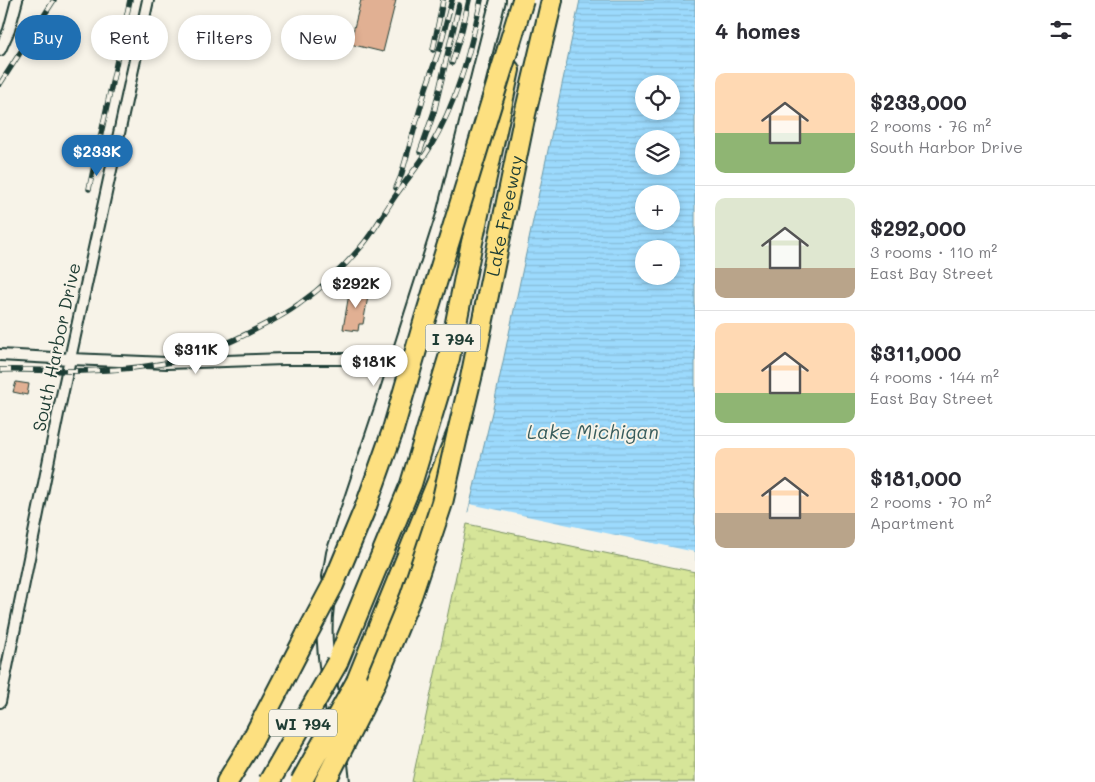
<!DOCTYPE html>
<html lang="en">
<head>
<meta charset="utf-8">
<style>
  :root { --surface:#fff; --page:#f7f7f7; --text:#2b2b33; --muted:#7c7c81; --line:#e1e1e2; --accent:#1f6fb2 }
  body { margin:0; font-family:Mali,sans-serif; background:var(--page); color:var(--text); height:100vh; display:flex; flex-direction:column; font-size:19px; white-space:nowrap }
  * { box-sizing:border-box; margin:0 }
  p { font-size:16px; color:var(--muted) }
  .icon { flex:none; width:28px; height:28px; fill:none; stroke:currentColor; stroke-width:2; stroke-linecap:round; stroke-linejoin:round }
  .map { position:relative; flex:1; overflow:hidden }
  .details { display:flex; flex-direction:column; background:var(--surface); width:400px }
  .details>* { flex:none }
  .guide { position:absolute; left:15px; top:15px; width:475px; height:45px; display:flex; gap:10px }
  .fabs { position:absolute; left:635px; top:75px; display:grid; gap:10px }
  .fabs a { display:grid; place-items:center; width:45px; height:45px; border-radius:50%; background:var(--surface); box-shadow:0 2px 8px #0003; font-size:25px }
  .price { position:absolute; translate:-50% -42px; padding:0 11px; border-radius:18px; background:#fff; color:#222; font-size:16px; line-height:32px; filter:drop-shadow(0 1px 2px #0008) }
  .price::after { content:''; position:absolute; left:50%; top:30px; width:15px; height:11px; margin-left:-8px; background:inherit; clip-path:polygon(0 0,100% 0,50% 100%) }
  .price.selected { background:var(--accent); color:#fff }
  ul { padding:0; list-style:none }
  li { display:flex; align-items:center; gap:15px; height:125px; padding:0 20px }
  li+li { border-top:1px solid var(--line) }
  li span { display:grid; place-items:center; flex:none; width:140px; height:100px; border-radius:10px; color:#555 }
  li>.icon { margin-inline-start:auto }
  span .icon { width:60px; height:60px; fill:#fffc; stroke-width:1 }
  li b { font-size:21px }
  h2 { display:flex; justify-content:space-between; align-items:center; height:60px; padding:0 20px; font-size:21px }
  .tag { padding:0 18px; border-radius:22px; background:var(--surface); box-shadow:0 2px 8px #0003; font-size:18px; line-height:45px }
  .tag.selected { background:var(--accent); color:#fff }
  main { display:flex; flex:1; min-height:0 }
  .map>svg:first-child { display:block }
</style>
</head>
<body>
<main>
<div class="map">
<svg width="695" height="782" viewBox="0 0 695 782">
  <defs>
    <pattern id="wetland-marsh" width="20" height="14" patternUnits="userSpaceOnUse" patternTransform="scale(1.25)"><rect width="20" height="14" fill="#d6e599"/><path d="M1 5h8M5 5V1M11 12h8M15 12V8" fill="none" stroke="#b7c584"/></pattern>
    <pattern id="water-rules" width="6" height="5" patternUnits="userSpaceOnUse" patternTransform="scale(1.25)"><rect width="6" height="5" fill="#9cdafd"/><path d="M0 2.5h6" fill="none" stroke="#86bcd9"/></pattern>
  </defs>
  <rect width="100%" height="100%" fill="#f7f3e8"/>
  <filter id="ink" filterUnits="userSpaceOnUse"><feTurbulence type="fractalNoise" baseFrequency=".02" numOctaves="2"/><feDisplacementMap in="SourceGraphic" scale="10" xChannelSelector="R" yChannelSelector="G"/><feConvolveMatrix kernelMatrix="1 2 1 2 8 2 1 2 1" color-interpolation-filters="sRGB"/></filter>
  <g filter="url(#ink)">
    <!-- wetland -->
    <path fill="url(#wetland-marsh)" stroke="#7a9166" d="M467,524L695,572V782H412Z"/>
    <!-- water -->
    <path fill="url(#water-rules)" stroke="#6a9bad" fill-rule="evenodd" d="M580,0H695V561L468,512L494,404ZM644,84H671V111H644ZM644,139H671V166H644ZM644,194H671V221H644ZM644,249H671V276H644Z"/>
    <!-- pier -->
    <path fill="#f7f3e8" d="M470,504L695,552V563L468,514Z"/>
    <!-- building -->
    <path fill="#e1b093" stroke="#1f3d34" d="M361,0H396L383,52L350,44Z
      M350,288L369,291L363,324H359L358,331L343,329Z
      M16,382L29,384L27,395L13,392Z"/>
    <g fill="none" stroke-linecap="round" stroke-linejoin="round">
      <defs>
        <path id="minor" d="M0,50L9,30L17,0
          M0,355L71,359L167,363L284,359H354L394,371
          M0,702L58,414L148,0"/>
        <path id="tertiary" d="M330,577L334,553L382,409L444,215L498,0
          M326,606C321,643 330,684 335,721
          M339,755L342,782"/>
        <g id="motorway">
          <path d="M337,663L411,484L449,358L471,247L509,70"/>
          <path id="s1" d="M357,681L458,432L471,378L525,114L552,0"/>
          <path d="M227,782L248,748L307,634"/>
        </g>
      </defs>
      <!-- minor casing -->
      <use href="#minor" stroke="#1f3d34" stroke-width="14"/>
      <!-- tertiary casing -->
      <use href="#tertiary" stroke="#1f3d34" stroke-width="18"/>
      <!-- motorway casing -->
      <use href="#motorway" stroke="#1f3d34" stroke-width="24"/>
      <!-- minor -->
      <use href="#minor" stroke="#f7f3e8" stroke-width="10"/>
      <!-- tertiary -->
      <use href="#tertiary" stroke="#f7f3e8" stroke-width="14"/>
      <!-- motorway -->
      <use href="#motorway" stroke="#fde080" stroke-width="20"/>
      <defs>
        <path id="rail" d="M433,50L443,0
          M452,63L462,30L469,0
          M0,84L54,0
          M420,152L434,112L459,5
          M396,188L401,176L426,88L440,47L452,0
          M89,189L130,0
          M0,370C23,369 45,371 68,371C100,371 134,369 166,363C199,357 230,343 260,327C274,320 287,313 299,304C322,288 342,269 360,248C374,232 384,212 396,195C407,179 419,165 429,149C457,103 470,52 481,0"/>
      </defs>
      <!-- rail casing -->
      <use href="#rail" stroke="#1f3d34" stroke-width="5.5"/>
      <!-- rail -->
      <use href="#rail" stroke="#f7f3e8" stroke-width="4" stroke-dasharray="11" stroke-linecap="butt"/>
      <defs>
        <path id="motorway-bridge" d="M307,634L333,585L366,506L392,433L425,319L523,0
          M269,782L337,663
          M301,782L357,681
          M325,782L374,685L411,596L442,503L458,432"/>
      </defs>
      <!-- motorway-bridge casing -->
      <use href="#motorway-bridge" stroke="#1f3d34" stroke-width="24" stroke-linecap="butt"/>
      <!-- motorway-bridge -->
      <use href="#motorway-bridge" stroke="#fde080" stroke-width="20"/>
    </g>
  </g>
  <g text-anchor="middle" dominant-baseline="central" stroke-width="4" stroke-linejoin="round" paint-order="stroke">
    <!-- shield labels -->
    <g fill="#f7f3e8" stroke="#60746a" stroke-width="1">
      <rect x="425.5" y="324.5" width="55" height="27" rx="4"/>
      <rect x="269" y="709.5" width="68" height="27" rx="4"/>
    </g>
    <g font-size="16" font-weight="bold" fill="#1f3d34">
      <text x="453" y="338">I 794</text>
      <text x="303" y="723">WI 794</text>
    </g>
    <!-- street labels -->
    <g font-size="18" fill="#1f3d34" stroke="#f7f3e8">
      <text stroke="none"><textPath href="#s1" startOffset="490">Lake Freeway</textPath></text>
      <text transform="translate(56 347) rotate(-78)">South Harbor Drive</text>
    </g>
    <!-- water labels -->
    <g font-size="19" font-style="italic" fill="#385c5c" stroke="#f7f3e8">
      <text x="593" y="431">Lake Michigan</text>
    </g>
  </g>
</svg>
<div class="fabs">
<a><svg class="icon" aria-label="locate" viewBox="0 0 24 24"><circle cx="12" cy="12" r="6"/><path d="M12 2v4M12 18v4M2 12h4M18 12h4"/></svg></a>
<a><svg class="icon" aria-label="layers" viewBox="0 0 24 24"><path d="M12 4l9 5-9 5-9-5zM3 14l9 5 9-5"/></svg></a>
<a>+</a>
<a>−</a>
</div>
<b class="price selected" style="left:97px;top:177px">$233K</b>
<b class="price" style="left:356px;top:309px">$292K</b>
<b class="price" style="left:196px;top:375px">$311K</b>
<b class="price" style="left:374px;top:387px">$181K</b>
<div class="guide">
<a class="tag selected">Buy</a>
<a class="tag">Rent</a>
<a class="tag">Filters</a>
<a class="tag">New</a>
</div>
</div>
<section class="details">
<h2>4 homes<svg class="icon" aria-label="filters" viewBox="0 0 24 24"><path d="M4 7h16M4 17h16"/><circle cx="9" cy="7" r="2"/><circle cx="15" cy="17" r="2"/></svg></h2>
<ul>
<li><span style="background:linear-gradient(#ffd9b3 60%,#8fb573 0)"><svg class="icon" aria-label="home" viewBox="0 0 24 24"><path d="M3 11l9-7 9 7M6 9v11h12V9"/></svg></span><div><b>$233,000</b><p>2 rooms · 76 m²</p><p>South Harbor Drive</p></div></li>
<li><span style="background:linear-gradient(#dfe7d0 70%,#b9a48a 0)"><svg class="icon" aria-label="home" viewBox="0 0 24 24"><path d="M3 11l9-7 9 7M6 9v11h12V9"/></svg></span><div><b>$292,000</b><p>3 rooms · 110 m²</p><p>East Bay Street</p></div></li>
<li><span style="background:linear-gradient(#ffd9b3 70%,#8fb573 0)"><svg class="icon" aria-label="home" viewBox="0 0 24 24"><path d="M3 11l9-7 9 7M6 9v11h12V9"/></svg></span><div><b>$311,000</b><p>4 rooms · 144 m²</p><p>East Bay Street</p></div></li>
<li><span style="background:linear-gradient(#ffd9b3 65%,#b9a48a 0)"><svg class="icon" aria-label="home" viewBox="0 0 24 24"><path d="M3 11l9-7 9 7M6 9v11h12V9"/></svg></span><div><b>$181,000</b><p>2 rooms · 70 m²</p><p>Apartment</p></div></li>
</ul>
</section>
</main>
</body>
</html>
